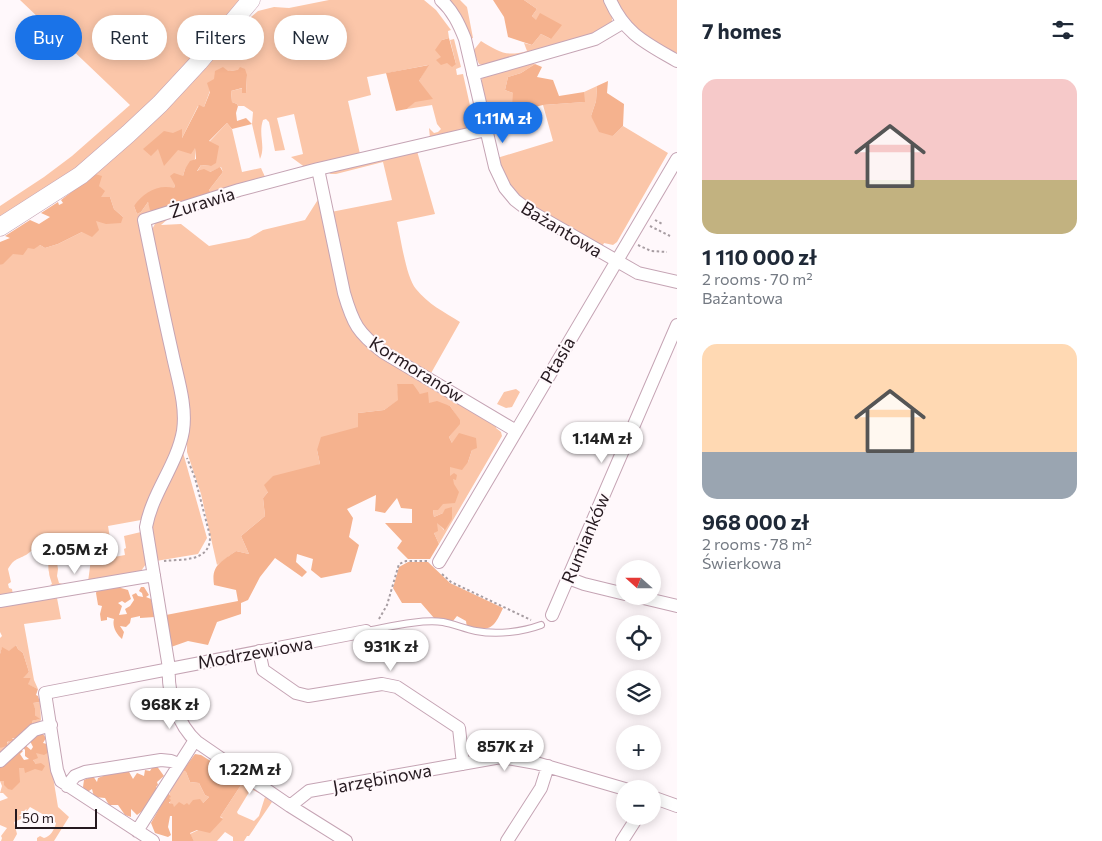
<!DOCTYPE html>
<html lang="en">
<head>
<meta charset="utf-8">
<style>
  :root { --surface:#fff; --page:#f2f2f3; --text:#1f2937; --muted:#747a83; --accent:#1a73e8 }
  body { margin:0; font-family:Commissioner,sans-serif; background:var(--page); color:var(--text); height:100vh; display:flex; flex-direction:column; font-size:19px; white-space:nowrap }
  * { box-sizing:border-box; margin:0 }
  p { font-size:16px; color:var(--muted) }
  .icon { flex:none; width:28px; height:28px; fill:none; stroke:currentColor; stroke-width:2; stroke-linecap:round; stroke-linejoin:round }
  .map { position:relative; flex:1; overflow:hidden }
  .side { display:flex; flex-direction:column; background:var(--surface); width:425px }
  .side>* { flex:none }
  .hud { position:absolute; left:15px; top:15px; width:475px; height:45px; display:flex; gap:10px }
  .needle { width:32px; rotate:291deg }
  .controls { position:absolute; left:616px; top:560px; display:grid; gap:10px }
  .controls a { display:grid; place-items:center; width:45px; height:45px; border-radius:50%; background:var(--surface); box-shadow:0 2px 12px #0003; font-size:25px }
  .scale { position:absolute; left:15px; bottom:12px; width:82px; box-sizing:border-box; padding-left:5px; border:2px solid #25191f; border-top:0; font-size:14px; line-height:18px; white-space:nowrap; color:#25191f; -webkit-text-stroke:4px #fff8fb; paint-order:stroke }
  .price { position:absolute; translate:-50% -42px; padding:0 11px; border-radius:18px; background:#fff; color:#222; font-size:16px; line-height:32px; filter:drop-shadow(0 1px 2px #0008) }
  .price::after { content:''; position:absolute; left:50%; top:30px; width:15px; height:11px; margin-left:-8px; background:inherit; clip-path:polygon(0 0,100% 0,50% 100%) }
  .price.current { background:var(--accent); color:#fff }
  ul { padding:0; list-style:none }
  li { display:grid; align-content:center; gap:10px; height:265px; padding:0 25px }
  li span { display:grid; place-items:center; height:155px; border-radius:15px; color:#555 }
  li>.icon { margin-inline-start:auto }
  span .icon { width:90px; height:90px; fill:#fffc; stroke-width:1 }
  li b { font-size:21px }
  h2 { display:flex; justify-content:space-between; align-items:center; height:60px; padding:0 25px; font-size:21px }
  .pill { padding:0 18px; border-radius:22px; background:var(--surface); box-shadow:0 2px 12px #0003; font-size:18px; line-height:45px }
  .pill.current { background:var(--accent); color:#fff }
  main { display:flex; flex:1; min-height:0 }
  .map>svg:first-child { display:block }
</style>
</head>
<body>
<main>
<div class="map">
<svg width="677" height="841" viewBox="0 0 677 841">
  <rect width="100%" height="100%" fill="#fff8fb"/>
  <!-- green -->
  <path fill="#fbc6a9" d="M20,0H244L178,78L87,162L0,221V206L44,177L72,156L130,105Z
    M329,0H424L436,10L451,30L448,31L449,38L442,40L447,63L456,64L450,40L454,39L461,67L456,69L457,75L463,74L473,119L466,130L430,138L429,128L434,133L438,132L441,129L437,124L432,105L407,109L414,102L419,81L428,65L367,77L371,95L348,101L360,154L306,168L291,157L303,154L294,114L277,118L285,150L275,151L269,122L266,119L263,120C258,135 266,146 260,159L252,124L253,112L244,106H238L237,104L232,102L231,91L243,88L246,93L247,76C232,66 228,71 214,80L204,107L198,106L181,140L158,149L178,150L195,148V159L185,169L183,176L175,185L174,188L134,206L137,214L141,212L148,202L153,213L138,218L177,400L179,425L173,447L141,520L108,526L111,544L107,545L109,558L125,555L124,549L126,548L124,536L141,532L146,564L141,571L88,582L91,559L85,558L82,538L54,543L58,569L57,576L59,583L63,584L55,587L50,585L52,584C51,580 49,576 49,572C47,565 52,546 36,549C33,549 29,553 26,555C16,560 14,559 8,569L11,582L8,584L9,588L12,589L13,595L0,598V265C5,262 8,257 12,254C20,249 32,247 40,245L45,248L58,244L82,232L95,221L123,217L114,209L110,197H101L99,186L95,174L169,106L187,88L244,23L258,11L274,7L289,8Z
    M448,0H460L467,7L473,38L470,39Z
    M524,0H605L612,17V23L596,35L486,66L479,64L473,51L481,41C499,52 506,57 527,51L524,43L532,45L541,34L551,39L532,16L537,9Z
    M615,0H677V57L630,26Z
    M528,63L535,64L521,73L508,77L505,90L513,93L531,108L488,120L481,81L483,77Z
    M597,86L596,101L591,116L613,136L623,126L668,153L617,242L613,245L604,243L602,247C577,233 533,212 515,192C506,182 501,170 497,158L553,141L543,105L584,102V92Z
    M227,123L232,129L242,172L261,168L266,179L211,193L209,190L223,172L221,167L210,172H197L201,165L211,166L209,142Z
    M417,151L435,214L397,222C401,239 406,277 416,289C428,304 444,312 460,322L430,375L388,350L358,322L349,299L331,212L392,200L383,162L336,174H329L338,169Z
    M319,198L344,314L351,328L360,340L378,355L497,425L496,428L501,432L502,436L439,544L434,533L437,522L444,530L443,513L434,517L433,510L453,484V478L450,477V467L468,462L472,450L452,443L449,437C461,422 461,422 450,406L429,403L420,394L397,384L399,400L384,410L358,413L359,427L317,450L320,464L268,492L263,498L265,516L241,536L249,554L236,551L217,565L201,494L187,452V404L150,233L156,222L169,218L161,225L181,224L209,246L249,238L263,230L305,220Z
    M516,389L520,392L512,407L506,408L497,404L504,392Z
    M182,449L207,538L198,554L156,561L152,526L154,514Z
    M57,598L61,619L24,624L34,680L38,689L27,684L31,678H22L29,672L23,653L18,649L16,645L9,652L2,648L0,654V638L2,636L0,632V604Z
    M40,702L41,720L0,756V748L12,739L20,737L21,733L32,725V721L39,719L35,715V708L32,703Z
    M49,752L58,807L69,817L54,841H37V838L40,836L44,838C50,837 55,829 56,823L53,820L30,807L21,819L14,822L17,834L13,841H1L2,838L1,836L7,828L0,825V801L8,798L3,793H0L2,786L0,781H4L18,772L19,768H24L36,764L33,760L35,753Z
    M183,770L186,772L190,782L199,783L205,795L209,797L203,803L189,805L174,809C162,796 175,782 183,770Z
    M243,782L260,792L259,793L251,789L237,812L238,814L254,821L259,816L265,797L272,802L249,836H247L244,841H233V837L225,832L217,841H194L190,834L223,818L220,817Z"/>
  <!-- forest -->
  <path fill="#f5b28e" d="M493,0H524L537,9L532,16L536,20L540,13L562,25L551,39L541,34L532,45L508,37L504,17Z
    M449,38L456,64L452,67L447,63L441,65L436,60L441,57L435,50L442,40Z
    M535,64L542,67L537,77L553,80L559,96L584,92L585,102L543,105L531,108L527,105L519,109L512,107L513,93L505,90L508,77L521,73Z
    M429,65L419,81L433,99L415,102L407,109L396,111L386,73Z
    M223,67L228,71L238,70L240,67L245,69L247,75L246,93H242V88L231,91L232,102L237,104L238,106L236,113L237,121L246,118L252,124L232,129L227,123L209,141L219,146L216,163L211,166L201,165L197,171L204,169L210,172L220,167L223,172L209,190L211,193L153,213L150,210L148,202L141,212L137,214L134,206C143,193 157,184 174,188L175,185L170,176L174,173L183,176L185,169L190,161L196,159L195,148L191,154L178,150L164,166L158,149L151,156L143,149L164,131L173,133L182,129V138L199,105L204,107L210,92L207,83L214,79L215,71Z
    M608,81L607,93L624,104L623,126L613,136L599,132L591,116L596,101L597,86Z
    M95,174L102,176L99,186L105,191L101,197H110L114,209L123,217L121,223L106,224L96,221L99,230L92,237L82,232L58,244L45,248L40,245L34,249L28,248L23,255L13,254L3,264L0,265V242L10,238L5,236L30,220L39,224L50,217L41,213L58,202L59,205L63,203L61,200Z
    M397,384H413L420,394L428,392L429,403L437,401L450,406L460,420V424L449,437L452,443L459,433L476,438L477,448L472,450L468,462L462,470L450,467V476L454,473L457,475L456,480L453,479L454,484L459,492L455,503L443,504L438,510H433L434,517L443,513L445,509L452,507V519L445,530L437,523L438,531L434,533L439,544L430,559H408L397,548L402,541L385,523H412V509L401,508L397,498L385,513L375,511L376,495L347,509L353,518L349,537L359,545L351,572L321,578L311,570L313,559L297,554L296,562L307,572L302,577L275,558L260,577L248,600L241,603V614L217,622L208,645L188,641L171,647L166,615L238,601L236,590L214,585C211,565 221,562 236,551L249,554L241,536L265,516L263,498L268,492L264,485L273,476L320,464L317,450L321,437L358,427V413L384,410L398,400Z
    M408,562H428L450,583L503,608C493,630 491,630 467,628L466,621L457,616L453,621L434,618L421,603H402L393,588L399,567Z
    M116,583L121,588L128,590L131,599L125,603L122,601L118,603L122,606L119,615L127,614L125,609L130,606L134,600L132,595L136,593L138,596L143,597L142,593L139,591L141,587H144L149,595L146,597L151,599L155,617L140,618V616L131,618L130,623L126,627L120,626L124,632L122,639C116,634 112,626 114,619L107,617V620L101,621L100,614L102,606L98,605L96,593L97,590Z
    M16,645L18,649L23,653L29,672L23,678H31L28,684L38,689L36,695L38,696L40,702L33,703L35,708V715L40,719L32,721V725L21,733L18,739L12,738L14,740L7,742V746L0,748V654L2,647L9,651Z
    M34,734H43L46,738L43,743L47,744L49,752L44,755L36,753L38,758L33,760L36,764L41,763L45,766L42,771L35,769L25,773L24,768H19L20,782L12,790L8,789L4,785V781H0V766L20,749L23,751L20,754L24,760L29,759L25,756V750L22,746L25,745L31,750L33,747L29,739Z
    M195,754L201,755L233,775L234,779L243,782L220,817L223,819L210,833L197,830L190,833L194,841H172V816H170L168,827L171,835L168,837L155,833L151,823L168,793L171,797L169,798L171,800L169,803L173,804L174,807L179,802L184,805L187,803L189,805L193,800L200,799L203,803L209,797L205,795L199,783L190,782L186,772L183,770Z
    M156,765L164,776L157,782L158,785L156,787L158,789L145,809L137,815L131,809V817L125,815L118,805H109L105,798L94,797L92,789L86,793L83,787L84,780L93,776L97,782L98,778L103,776L104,774L128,770L133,779L137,773L144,776L145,770L150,771L153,766Z"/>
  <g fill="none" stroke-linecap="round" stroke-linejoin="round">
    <defs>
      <path id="lane" d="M366,631C389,627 420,619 443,622C454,624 465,629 476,631C497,635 522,632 541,625"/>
      <path id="street" d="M441,0C453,11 459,24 465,39L495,167L505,188L515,200L528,210L638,273L677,282
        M610,0C625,34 646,43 677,61
        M473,74L595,39L622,23
        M318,169L344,293C353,324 358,333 383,352L516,431
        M439,562L677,159
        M568,578L584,584L625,594
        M635,596L677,606
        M0,601L154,575
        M552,615L677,325
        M259,651L263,670L296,693L308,696L382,684L397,687L459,728L463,764
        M0,761L34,730L51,725
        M67,786L75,776L85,772L161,760L171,761L179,764
        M652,797L677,806
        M290,806L309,791L501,757L536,763L625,789
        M137,831L195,740
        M153,841L61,781L57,770L45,693L366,631
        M346,841L290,806L197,742C178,725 167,693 169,668L146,527C152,493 177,465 183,431C187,405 177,377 172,352C162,308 153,264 144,220L239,190L318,169L486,130
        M507,841L541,788L548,766
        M622,841L638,816"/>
      <path id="secondary" d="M0,227L81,175L128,134L160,104L199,62L251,0"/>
    </defs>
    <!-- lane casing -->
    <use href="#lane" stroke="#c5a4b4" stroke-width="8"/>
    <!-- street casing -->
    <use href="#street" stroke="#c5a4b4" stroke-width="14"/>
    <!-- secondary casing -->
    <use href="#secondary" stroke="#c5a4b4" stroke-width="19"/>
    <!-- path -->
    <path stroke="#a79da2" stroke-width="2" stroke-dasharray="2.5 2.5" stroke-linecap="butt" d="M655,220L662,224
      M650,226L670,236
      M638,245L651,251L667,252
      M164,561C183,559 211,562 210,536L195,478L187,458
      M442,574L451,582L531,620
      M379,619L387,605L399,564L406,561H427"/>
    <!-- lane -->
    <use href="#lane" stroke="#fff" stroke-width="6"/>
    <!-- street -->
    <use href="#street" stroke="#fff" stroke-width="12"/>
    <!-- secondary -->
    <use href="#secondary" stroke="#fff" stroke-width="18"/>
  </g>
  <g text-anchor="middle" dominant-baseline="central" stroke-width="4" stroke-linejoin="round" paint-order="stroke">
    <!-- street labels -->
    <g font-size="18" fill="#25191f" stroke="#fff8fb">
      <text transform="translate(202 202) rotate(-17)">Żurawia</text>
      <text transform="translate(562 229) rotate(31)">Bażantowa</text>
      <text transform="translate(557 360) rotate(-60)">Ptasia</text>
      <text transform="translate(417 369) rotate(32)">Kormoranów</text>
      <text transform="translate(585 538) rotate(-67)">Rumianków</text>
      <text transform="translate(255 652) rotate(-10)">Modrzewiowa</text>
      <text transform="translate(382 778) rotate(-10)">Jarzębinowa</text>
    </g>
  </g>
</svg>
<div class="controls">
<a><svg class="needle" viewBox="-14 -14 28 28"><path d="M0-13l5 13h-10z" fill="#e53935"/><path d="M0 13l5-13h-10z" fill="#747a83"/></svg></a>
<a><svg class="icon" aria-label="locate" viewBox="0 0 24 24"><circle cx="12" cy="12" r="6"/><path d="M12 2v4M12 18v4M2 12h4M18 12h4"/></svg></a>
<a><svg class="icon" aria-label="layers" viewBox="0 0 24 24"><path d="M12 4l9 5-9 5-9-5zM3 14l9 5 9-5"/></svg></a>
<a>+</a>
<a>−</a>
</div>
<div class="scale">50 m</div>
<b class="price current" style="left:503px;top:144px">1.11M zł</b>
<b class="price" style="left:602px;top:464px">1.14M zł</b>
<b class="price" style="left:75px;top:575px">2.05M zł</b>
<b class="price" style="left:391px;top:672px">931K zł</b>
<b class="price" style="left:170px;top:730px">968K zł</b>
<b class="price" style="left:505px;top:772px">857K zł</b>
<b class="price" style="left:250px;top:795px">1.22M zł</b>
<div class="hud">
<a class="pill current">Buy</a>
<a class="pill">Rent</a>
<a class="pill">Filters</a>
<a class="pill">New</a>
</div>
</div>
<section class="side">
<h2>7 homes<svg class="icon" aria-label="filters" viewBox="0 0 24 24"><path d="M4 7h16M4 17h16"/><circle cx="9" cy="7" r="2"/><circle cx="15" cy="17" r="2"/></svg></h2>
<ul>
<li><span style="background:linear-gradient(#f6c9c9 65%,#c2b280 0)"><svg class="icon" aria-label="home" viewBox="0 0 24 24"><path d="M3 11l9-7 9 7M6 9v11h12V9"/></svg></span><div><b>1 110 000 zł</b><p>2 rooms · 70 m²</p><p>Bażantowa</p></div></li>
<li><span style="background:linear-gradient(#ffd9b3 70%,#9aa5b1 0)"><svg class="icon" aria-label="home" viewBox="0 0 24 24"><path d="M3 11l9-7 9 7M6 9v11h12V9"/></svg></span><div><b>968 000 zł</b><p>2 rooms · 78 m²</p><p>Świerkowa</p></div></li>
</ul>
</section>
</main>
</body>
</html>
